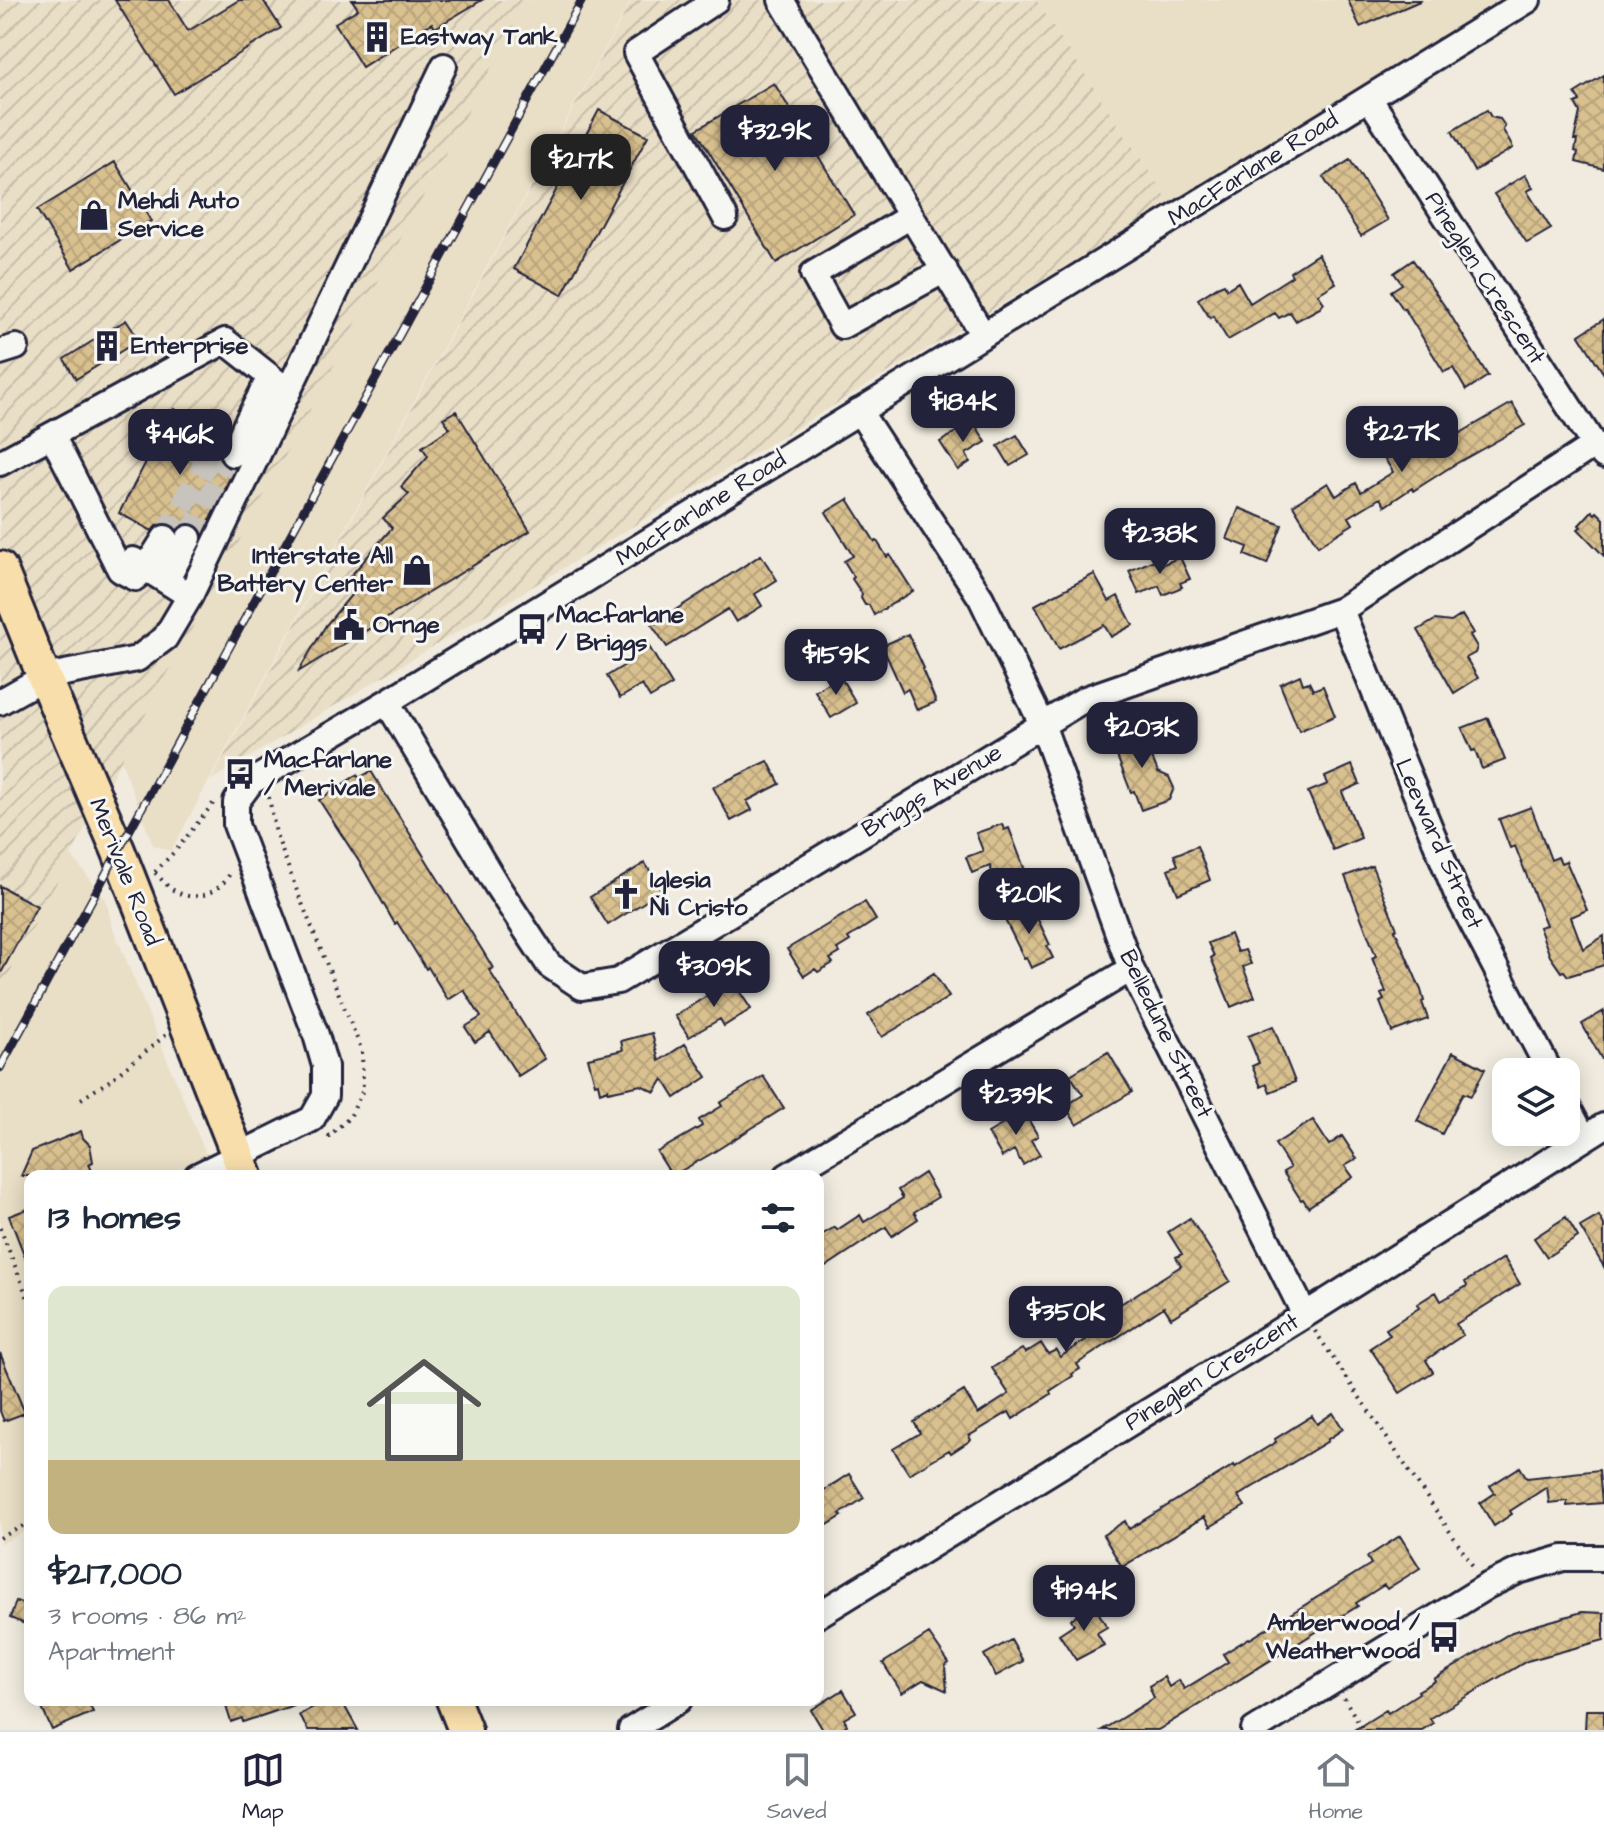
<!DOCTYPE html>
<html lang="en">
<head>
<meta charset="utf-8">
<style>
  :root { --surface:#fff; --page:#f6f6f7; --text:#1f2937; --muted:#747a83; --line:#e0e1e3; --accent:#22223b }
  body { margin:0; font-family:"Architects Daughter",sans-serif; background:var(--page); color:var(--text); height:100vh; display:flex; flex-direction:column; font-size:30px; white-space:nowrap }
  * { box-sizing:border-box; margin:0 }
  p { font-size:26px; color:var(--muted) }
  .icon { flex:none; width:44px; height:44px; fill:none; stroke:currentColor; stroke-width:2; stroke-linecap:round; stroke-linejoin:round }
  .map { position:relative; flex:1; overflow:hidden }
  .sheet { position:absolute; left:24px; top:1170px; width:800px; height:536px; display:flex; flex-direction:column; background:var(--surface); border-radius:16px; box-shadow:0 4px 20px #0003 }
  .sheet>* { flex:none }
  .controls { position:absolute; left:1492px; top:1058px; display:grid; gap:16px }
  .controls a { display:grid; place-items:center; width:88px; height:88px; border-radius:16px; background:var(--surface); box-shadow:0 4px 20px #0003; font-size:40px }
  .price { position:absolute; translate:-50% -68px; padding:0 18px; border-radius:16px; background:var(--accent); color:#fff; font-size:26px; line-height:52px; filter:drop-shadow(0 2px 4px #0008) }
  .price::after { content:''; position:absolute; left:50%; top:48px; width:24px; height:18px; margin-left:-12px; background:inherit; clip-path:polygon(0 0,100% 0,50% 100%) }
  .price.current { background:#222; color:#fff }
  ul { padding:0; list-style:none }
  li { display:grid; align-content:center; gap:16px; height:424px; padding:0 24px }
  li+li { border-top:2px solid var(--line) }
  li span { display:grid; place-items:center; height:248px; border-radius:16px; color:#555 }
  li>.icon { margin-inline-start:auto }
  span .icon { width:144px; height:144px; fill:#fffc; stroke-width:1 }
  li b { font-size:34px }
  h2 { display:flex; justify-content:space-between; align-items:center; height:96px; padding:0 24px; font-size:34px }
  .tabs { display:flex; justify-content:space-around; align-items:center; height:112px; border-top:2px solid var(--line); background:var(--surface); font-size:22px; color:var(--muted) }
  .tabs a { display:grid; justify-items:center; gap:4px }
  .tabs .current { color:var(--accent) }
  .map>svg:first-child { display:block }
</style>
</head>
<body>
<div class="map">
<svg width="1604" height="1730" viewBox="0 0 1604 1730">
  <defs>
    <pattern id="industrial-furrows" width="10" height="10" patternUnits="userSpaceOnUse" patternTransform="scale(2)"><rect width="10" height="10" fill="#e9dec6"/><path d="M-1 1l2-2M0 10L10 0M9 11l2-2" fill="none" stroke="#c8beab"/></pattern>
    <pattern id="building-cross-hatch" width="8" height="8" patternUnits="userSpaceOnUse" patternTransform="scale(2)"><rect width="8" height="8" fill="#d9c08f"/><path d="M0 0l8 8M0 8l8-8" fill="none" stroke="#baa57c"/></pattern>
  </defs>
  <rect width="100%" height="100%" fill="#f0ebde"/>
  <filter id="ink" filterUnits="userSpaceOnUse"><feTurbulence type="fractalNoise" baseFrequency=".0125" numOctaves="2"/><feDisplacementMap in="SourceGraphic" scale="16" xChannelSelector="R" yChannelSelector="G"/><feConvolveMatrix kernelMatrix="1 2 1 2 8 2 1 2 1" color-interpolation-filters="sRGB"/></filter>
  <g filter="url(#ink)">
    <!-- built -->
    <path fill="#e9dec6" d="M527,0H631L171,851L153,845L121,760Z
      M1036,0H1499L1170,203Z
      M71,855L106,900L112,926L215,1176H30V1529L0,1544V991Z"/>
    <!-- industrial -->
    <path fill="url(#industrial-furrows)" d="M0,0H527L325,382L121,760L0,991Z
      M632,0H1036L1170,203L211,780Z"/>
    <!-- building -->
    <path fill="url(#building-cross-hatch)" stroke="#22223b" stroke-width="2" d="M115,0H169L188,31L239,0H263L281,28L174,94Z
      M352,0H482L435,28L432,23L362,67L335,23L358,9Z
      M1348,0H1422L1360,27Z
      M1604,75V169L1576,162L1578,152L1575,151L1577,140H1574L1580,112L1575,103L1580,101L1575,93Z
      M774,83L854,215L776,263L696,130Z
      M599,110L648,136L562,295L514,269Z
      M1487,110L1491,117L1500,119L1505,126L1503,130L1513,148L1474,171L1452,131Z
      M1350,160L1388,220L1361,236L1323,177Z
      M115,162L151,221L73,269L37,210Z
      M1525,175L1533,188L1527,191L1551,229L1527,243L1494,194Z
      M1318,254L1336,283L1318,294L1324,303L1320,308L1296,321L1290,312L1279,318L1275,313L1228,340L1213,316L1210,318L1198,299L1217,287L1224,284L1227,289L1238,282L1250,303L1292,276L1290,272Z
      M1413,260L1448,311L1488,376L1466,390L1453,368L1444,372L1404,308L1403,309L1391,291L1402,284L1394,273Z
      M1604,319V374L1579,335Z
      M126,320L139,340L76,379L64,359Z
      M1512,403L1525,425L1452,466L1413,491L1412,488L1385,506L1380,498L1349,517L1353,524L1318,546L1293,505L1328,483L1336,496L1356,483L1361,492L1393,472L1383,456L1396,448L1391,439L1404,431L1410,440L1416,436L1426,453Z
      M174,409L224,436L219,448L218,456L222,464L226,467L234,469L203,534L197,525L189,523L182,525L177,529L172,525L165,523L157,525L152,531L119,513Z
      M456,411L530,531L298,672L326,625L357,588L348,579L392,528L383,518L409,494L401,487L428,456L422,447L450,428L443,418Z
      M973,421L986,442L966,454L970,462L958,470L940,442Z
      M1017,435L1029,455L1010,466L998,446Z
      M848,499L875,542L877,541L887,557L890,555L913,591L874,615L869,605H865L861,598L862,594L852,579L854,577L844,561L853,556L826,512Z
      M1239,508L1282,525L1267,564L1245,555L1248,547L1227,539Z
      M1592,511L1595,514L1597,512L1604,519V556L1578,529L1581,527L1579,525Z
      M761,555L777,580L755,594L762,606L736,622L728,609L667,647L652,625Z
      M1180,557L1190,579L1180,583L1182,587L1163,595L1159,586L1139,594L1129,571L1156,559L1159,566Z
      M1094,574L1109,601L1118,596L1133,625L1111,637L1104,625L1059,649L1035,605Z
      M1462,615L1473,633L1470,635L1477,647L1475,653L1466,658L1478,678L1454,693L1418,630L1435,620L1451,622Z
      M908,634L924,668L922,669L936,702L917,710L908,689L903,692L882,646Z
      M648,645L672,685L650,698L642,685L620,698L607,676L628,663L626,659Z
      M1300,675L1303,684L1309,682L1313,690L1323,686L1335,716L1299,731L1280,684Z
      M840,676L856,703L831,718L815,691Z
      M1488,718L1505,760L1482,769L1475,750L1472,751L1462,728Z
      M1139,727L1158,772L1169,777L1174,788L1169,800L1141,810L1134,791L1131,792L1117,756L1120,755L1113,737Z
      M768,761L780,784L747,801L752,810L731,821L713,787Z
      M1352,765L1360,784L1342,792L1361,838L1333,850L1308,792L1328,784L1325,777Z
      M371,771L484,953L493,968L489,970L545,1059L518,1076L490,1032L475,1042L465,1027L481,1017L464,990L448,1000L428,967L426,969L397,922L395,924L360,863L319,800L357,775L359,778Z
      M1531,807L1551,860L1558,857L1561,863L1566,861L1587,910L1571,917L1583,949L1604,936V965L1568,976L1564,971L1561,972L1550,956L1539,927L1546,925L1515,846L1510,848L1499,819Z
      M1002,824L1004,830L1009,828L1026,873V879L998,889L990,866L972,873L966,857L983,851L976,833Z
      M1197,846L1210,880L1178,894L1168,869L1178,865L1174,855Z
      M645,863L662,891L608,925L590,897Z
      M1372,866L1397,929L1395,930L1421,990L1424,1001L1422,1002L1428,1019L1392,1032L1380,1002L1384,1000L1381,994L1386,992L1372,958L1376,956L1345,876Z
      M0,886L37,906L0,975Z
      M865,902L876,920L848,938L850,941L837,949L840,953L830,959L833,963L818,972L815,969L804,976L787,949Z
      M1031,905L1050,945L1047,946L1053,958L1031,968L1026,957L1024,958L1004,918Z
      M1230,934L1237,952L1245,950L1251,964L1243,967L1255,997L1231,1007L1211,958L1214,956L1208,943Z
      M934,973L949,997L882,1037L868,1015Z
      M732,980L751,1009L724,1026L720,1019L689,1037L675,1016Z
      M1604,1011V1063L1582,1024Z
      M1273,1026L1295,1082L1270,1092L1267,1084L1261,1087L1252,1066L1259,1063L1248,1036Z
      M652,1033L659,1061L685,1044L707,1077L675,1098L663,1079L655,1092L641,1085L608,1092V1089L600,1092L598,1083L595,1084L588,1058L623,1050L621,1041Z
      M1108,1052L1132,1092L1077,1125L1065,1106L1083,1095L1070,1075Z
      M1453,1052L1485,1069L1471,1096L1463,1093L1442,1134L1417,1121Z
      M763,1076L784,1108L709,1155L672,1176L657,1152L702,1126L699,1120L722,1106L720,1103Z
      M1021,1107L1038,1136L1031,1140L1040,1155L1023,1165L1014,1150L1002,1157L988,1133L1005,1123L1002,1118Z
      M1313,1120L1329,1145L1342,1136L1357,1159L1345,1166L1353,1177L1308,1207L1303,1199L1301,1200L1283,1172L1290,1168L1275,1144Z
      M81,1131L83,1138L90,1145L93,1162L89,1164L94,1176H21L32,1151Z
      M924,1173L938,1197L914,1212L918,1219L892,1236L886,1227L818,1272V1237L835,1227L837,1230L860,1215L864,1222L903,1198L898,1190Z
      M30,1208V1267H29L9,1216Z
      M1599,1216L1604,1225V1267L1580,1227Z
      M1566,1217L1578,1237L1547,1257L1534,1238Z
      M1190,1218L1230,1281L1171,1318L1164,1307L1077,1364L1080,1369L1072,1374L1073,1376L1050,1391L1051,1394L1013,1419L1009,1412L969,1436L971,1440L951,1453L949,1450L909,1474L893,1449L920,1433L914,1422L964,1391L978,1414L1009,1394L992,1368L1022,1349L1025,1353L1041,1343L1048,1354L1056,1350L1060,1357L1093,1335L1087,1325L1181,1266L1176,1257L1182,1254L1168,1232Z
      M1504,1258L1520,1284L1456,1324L1463,1335L1426,1360L1433,1372L1400,1393L1370,1348L1390,1335L1386,1329L1419,1308L1417,1304L1436,1292L1441,1301L1467,1286L1465,1282Z
      M0,1353L25,1413L4,1421L0,1411Z
      M1333,1413L1343,1429L1327,1440L1328,1441L1238,1496L1245,1506L1210,1527L1204,1517L1122,1567L1103,1535L1125,1521L1129,1529L1234,1465L1235,1467L1276,1442L1275,1439L1312,1416L1317,1424Z
      M1520,1467L1527,1478L1599,1470L1602,1503L1567,1506V1501L1549,1503L1547,1487L1510,1511L1512,1514L1494,1526L1480,1503L1495,1493L1490,1486Z
      M849,1474L864,1498L840,1514L842,1516L818,1531V1494Z
      M1400,1536L1420,1568L1387,1589L1384,1585L1356,1603L1358,1606L1158,1730H1102L1154,1698L1149,1686L1164,1677L1169,1687L1179,1680L1184,1689L1228,1662L1223,1654L1249,1638L1250,1639L1371,1564L1367,1557Z
      M16,1601L30,1606V1626L10,1618Z
      M1094,1605L1107,1627L1097,1633L1104,1645L1076,1660L1059,1634L1074,1624L1071,1619Z
      M1582,1612L1604,1613V1640L1527,1661L1430,1718L1433,1723L1422,1730H1354L1386,1710L1388,1713L1419,1693L1418,1691L1435,1681L1434,1679L1512,1632Z
      M929,1634L949,1663L945,1666L947,1691L923,1680L902,1693L883,1663Z
      M1011,1640L1023,1661L996,1676L984,1655Z
      M843,1690L856,1712L844,1719L847,1725L839,1730H823L811,1710Z
      M38,1700H87L93,1712L52,1730Z
      M224,1700H300V1703L243,1722L242,1718L231,1722Z
      M326,1700H341L358,1730H308L299,1715Z
      M1586,1710H1604V1730H1585Z"/>
    <g fill="none" stroke-linecap="round" stroke-linejoin="round">
      <!-- minor-tunnel -->
      <path stroke="#c7c3bd" stroke-width="24" stroke-dasharray="24 12" stroke-linecap="butt" d="M165,538L221,435
        M189,538L233,454"/>
      <defs>
        <path id="minor" d="M716,0L636,53L725,217
          M781,0L911,216
          M1369,98L1594,445L1604,456
          M945,270L842,326L813,274L911,216L983,335
          M0,352L16,347
          M859,411L981,598L1042,724L1131,969L1305,1315
          M52,435L120,570L135,578L146,568L165,538
          M233,454L246,424L270,377
          M0,463L225,341L288,391
          M133,560L190,596
          M166,581L189,538
          M1341,610L1456,892L1550,1072
          M0,702L44,677L137,659L165,638L190,596L444,66
          M387,702L497,886L549,965L582,987L618,981L1085,699L1341,610L1594,445
          M1566,1104L1584,1138
          M197,1176L312,1119L325,1096V1066L316,1035L236,825V802L251,782L387,702L1528,0
          M787,1176L1131,969
          M818,1615L1305,1315L1604,1126
          M631,1730L679,1700
          M1254,1730L1487,1586L1518,1571L1563,1558H1604"/>
        <path id="major" d="M0,568L44,677L118,850L246,1176
          M453,1700L465,1730"/>
      </defs>
      <!-- minor casing -->
      <use href="#minor" stroke="#22223b" stroke-width="30"/>
      <!-- major casing -->
      <use href="#major" stroke="#22223b" stroke-width="38"/>
      <!-- path -->
      <path stroke="#22223b" stroke-width="4" stroke-dasharray="2 6" stroke-linecap="butt" d="M269,797L276,834L295,886L362,1051L363,1090L350,1117L329,1136L326,1135
        M155,872L177,849L215,801
        M155,873C161,878 167,887 175,891C196,904 222,892 231,871
        M81,1099L109,1081L166,1035
        M0,1228L30,1304
        M1315,1331L1475,1569
        M0,1538L30,1522
        M1344,1698L1363,1730"/>
      <!-- minor -->
      <use href="#minor" stroke="#f6f6f2" stroke-width="24"/>
      <!-- major -->
      <use href="#major" stroke="#f8deab" stroke-width="32"/>
      <defs>
        <path id="rail" d="M0,1068L582,0"/>
      </defs>
      <!-- rail casing -->
      <use href="#rail" stroke="#22223b" stroke-width="9"/>
      <!-- rail -->
      <use href="#rail" stroke="#f6f6f2" stroke-width="6" stroke-dasharray="18" stroke-linecap="butt"/>
    </g>
  </g>
  <!-- icons -->
  <defs>
    <symbol id="building-bare" viewBox="-9 -9 18 18"><path d="M-4-6H4V6H1V3H-1V6H-4ZM-2.5-4.3h1.7v1.8h-1.7ZM.8-4.3h1.7v1.8H.8ZM-2.5-1h1.7V.8h-1.7ZM.8-1h1.7V.8H.8Z" fill="#22223b" stroke="#f6f6f2" stroke-width="2.5" paint-order="stroke"/></symbol>
    <symbol id="shop-bare" viewBox="-9 -9 18 18"><path d="M-5-2.5h2.3a2.7 3.5 0 0 1 5.4 0H5L5.5 6h-11ZM-1.5-2.5h3a1.5 2.3 0 0 0-3 0Z" fill="#22223b" stroke="#f6f6f2" stroke-width="2.5" paint-order="stroke"/></symbol>
    <symbol id="civic-bare" viewBox="-9 -9 18 18"><path d="M-.6-6.5H3V-4.5H.6V-3L4-1V1h2V6H-6V1h2V-1L-.6-3ZM-1.2 2.5V6h2.4V2.5Z" fill="#22223b" stroke="#f6f6f2" stroke-width="2.5" paint-order="stroke"/></symbol>
    <symbol id="bus-bare" viewBox="-9 -9 18 18"><path d="M-5-6H5V4H4V6H2V4H-2V6H-4V4H-5ZM-3.5-4V0h7V-4ZM-3.5 1.2v1.5H-2V1.2ZM2 1.2v1.5H3.5V1.2Z" fill="#22223b" stroke="#f6f6f2" stroke-width="2.5" paint-order="stroke"/></symbol>
    <symbol id="church-bare" viewBox="-9 -9 18 18"><path d="M-1.2-6h2.4v3.5h3.3v2.4h-3.3V6h-2.4V-.1h-3.3v-2.4h3.3Z" fill="#22223b" stroke="#f6f6f2" stroke-width="2.5" paint-order="stroke"/></symbol>
  </defs>
  <g fill-rule="evenodd">
    <use href="#building-bare" x="355" y="15" width="44" height="44"/>
    <use href="#shop-bare" x="72" y="193" width="44" height="44"/>
    <use href="#building-bare" x="85" y="324" width="44" height="44"/>
    <use href="#shop-bare" x="395" y="548" width="44" height="44"/>
    <use href="#civic-bare" x="327" y="603" width="44" height="44"/>
    <use href="#bus-bare" x="510" y="607" width="44" height="44"/>
    <use href="#bus-bare" x="218" y="752" width="44" height="44"/>
    <use href="#church-bare" x="604" y="872" width="44" height="44"/>
    <use href="#bus-bare" x="1422" y="1615" width="44" height="44"/>
  </g>
  <g text-anchor="middle" dominant-baseline="central" stroke-width="6" stroke-linejoin="round" paint-order="stroke">
    <!-- poi labels -->
    <g font-size="24" font-weight="bold" fill="#22223b" stroke="#f6f6f2" text-anchor="start">
      <text x="401" y="37">Eastway Tank</text>
      <text x="118" y="201">Mehdi Auto<tspan x="118" dy="28">Service</tspan></text>
      <text x="131" y="346">Enterprise</text>
      <text x="393" y="556" text-anchor="end">Interstate All<tspan x="393" dy="28">Battery Center</tspan></text>
      <text x="556" y="615">Macfarlane<tspan x="556" dy="28">/ Briggs</tspan></text>
      <text x="373" y="625">Ornge</text>
      <text x="264" y="760">Macfarlane<tspan x="264" dy="28">/ Merivale</tspan></text>
      <text x="650" y="880">Iglesia<tspan x="650" dy="28">Ni Cristo</tspan></text>
      <text x="1420" y="1623" text-anchor="end">Amberwood /<tspan x="1420" dy="28">Weatherwood</tspan></text>
    </g>
    <!-- street labels -->
    <g font-size="24" fill="#22223b" stroke="#f6f6f2">
      <text transform="translate(1253 169) rotate(-32)">MacFarlane Road</text>
      <text transform="translate(1485 278) rotate(57)">Pineglen Crescent</text>
      <text transform="translate(701 509) rotate(-32)">MacFarlane Road</text>
      <text transform="translate(932 791) rotate(-31)">Briggs Avenue</text>
      <text transform="translate(1439 844) rotate(66)">Leeward Street</text>
      <text transform="translate(125 872) rotate(68)">Merivale Road</text>
      <text transform="translate(1166 1034) rotate(64)">Belledune Street</text>
      <text transform="translate(1212 1372) rotate(-32)">Pineglen Crescent</text>
    </g>
  </g>
</svg>
<div class="controls">
<a><svg class="icon" aria-label="layers" viewBox="0 0 24 24"><path d="M12 4l9 5-9 5-9-5zM3 14l9 5 9-5"/></svg></a>
</div>
<b class="price" style="left:775px;top:173px">$329K</b>
<b class="price current" style="left:581px;top:202px">$217K</b>
<b class="price" style="left:963px;top:444px">$184K</b>
<b class="price" style="left:1402px;top:474px">$227K</b>
<b class="price" style="left:180px;top:477px">$416K</b>
<b class="price" style="left:1160px;top:576px">$238K</b>
<b class="price" style="left:836px;top:697px">$159K</b>
<b class="price" style="left:1142px;top:770px">$203K</b>
<b class="price" style="left:1029px;top:936px">$201K</b>
<b class="price" style="left:714px;top:1009px">$309K</b>
<b class="price" style="left:1016px;top:1137px">$239K</b>
<b class="price" style="left:1066px;top:1354px">$350K</b>
<b class="price" style="left:1084px;top:1633px">$194K</b>
<section class="sheet">
<h2>13 homes<svg class="icon" aria-label="filters" viewBox="0 0 24 24"><path d="M4 7h16M4 17h16"/><circle cx="9" cy="7" r="2"/><circle cx="15" cy="17" r="2"/></svg></h2>
<ul>
<li><span style="background:linear-gradient(#dfe7d0 70%,#c2b280 0)"><svg class="icon" aria-label="home" viewBox="0 0 24 24"><path d="M3 11l9-7 9 7M6 9v11h12V9"/></svg></span><div><b>$217,000</b><p>3 rooms · 86 m²</p><p>Apartment</p></div></li>
</ul>
</section>
</div>
<nav class="tabs">
<a class="current"><svg class="icon" aria-label="map" viewBox="0 0 24 24"><path d="M3 6l6-2 6 2 6-2v14l-6 2-6-2-6 2zM9 4v14M15 6v14"/></svg>Map</a>
<a><svg class="icon" aria-label="saved" viewBox="0 0 24 24"><path d="M7 4h10v16l-5-4-5 4z"/></svg>Saved</a>
<a><svg class="icon" aria-label="home" viewBox="0 0 24 24"><path d="M3 11l9-7 9 7M6 9v11h12V9"/></svg>Home</a>
</nav>
</body>
</html>
